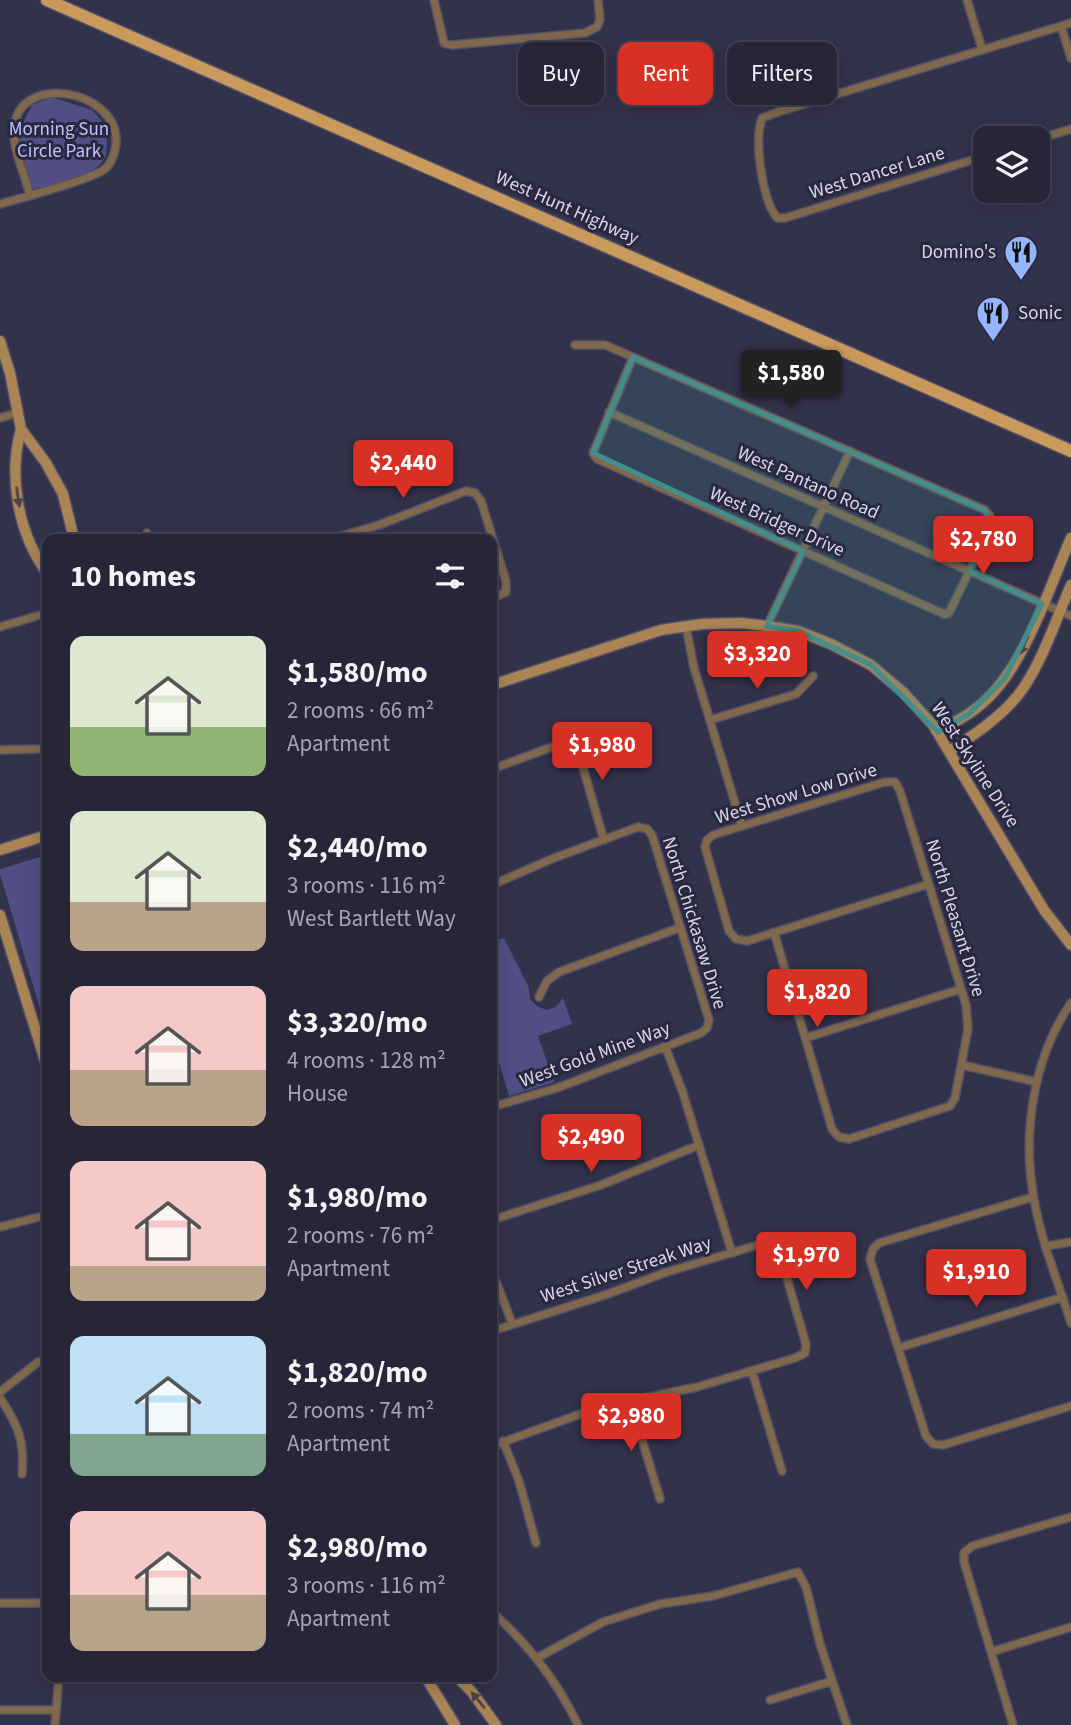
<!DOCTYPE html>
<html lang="en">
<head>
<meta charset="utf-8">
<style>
  :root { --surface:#262638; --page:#2e2e40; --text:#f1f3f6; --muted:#a4a5ae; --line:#424353; --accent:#d93025 }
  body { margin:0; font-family:"Source Sans 3",sans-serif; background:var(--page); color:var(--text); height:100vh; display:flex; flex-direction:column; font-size:26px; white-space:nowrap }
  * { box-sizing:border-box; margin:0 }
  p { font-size:23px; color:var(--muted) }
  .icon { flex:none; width:38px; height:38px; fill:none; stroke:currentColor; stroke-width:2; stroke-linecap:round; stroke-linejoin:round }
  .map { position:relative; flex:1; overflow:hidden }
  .sheet { position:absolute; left:42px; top:534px; width:455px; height:1148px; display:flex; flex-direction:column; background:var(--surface); border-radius:14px; box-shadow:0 4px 18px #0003,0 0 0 2px var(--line) }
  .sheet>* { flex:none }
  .guide { position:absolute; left:518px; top:42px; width:448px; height:63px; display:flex; gap:14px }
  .controls { position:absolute; left:973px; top:126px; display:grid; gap:14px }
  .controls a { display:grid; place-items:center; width:77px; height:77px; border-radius:14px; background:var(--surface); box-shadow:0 4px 18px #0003,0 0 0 2px var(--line); font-size:35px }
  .price { position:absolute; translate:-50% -60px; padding:0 16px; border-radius:7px; background:var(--accent); color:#fff; font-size:23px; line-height:46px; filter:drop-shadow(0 2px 4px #0008) }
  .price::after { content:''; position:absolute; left:50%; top:42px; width:21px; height:16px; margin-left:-10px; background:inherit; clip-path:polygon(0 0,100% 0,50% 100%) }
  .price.active { background:#222; color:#fff }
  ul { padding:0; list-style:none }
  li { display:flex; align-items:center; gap:21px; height:175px; padding:0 28px }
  li span { display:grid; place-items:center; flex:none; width:196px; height:140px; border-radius:14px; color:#555 }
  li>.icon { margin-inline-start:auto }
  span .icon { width:84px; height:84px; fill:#fffc; stroke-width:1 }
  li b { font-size:30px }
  h2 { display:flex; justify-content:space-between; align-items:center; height:84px; padding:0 28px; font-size:30px }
  .tag { padding:0 24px; border-radius:14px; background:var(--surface); box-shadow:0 4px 18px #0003,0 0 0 2px var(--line); font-size:24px; line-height:63px }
  .tag.active { background:var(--accent); color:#fff }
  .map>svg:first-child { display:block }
</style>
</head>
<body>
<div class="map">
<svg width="1071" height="1725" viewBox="0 0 1071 1725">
  <rect width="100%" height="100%" fill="#33324b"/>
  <!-- green -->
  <path fill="#524e85" d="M51,97L92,110L106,126C106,135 108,146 106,155C98,178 52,184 31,190L18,133L32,105Z
    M47,855V1032L0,874V869Z
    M504,938L529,988L530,999L537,1006L546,1010L556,1007L563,998L572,1024L538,1036L554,1082L509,1096L492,1039V941Z"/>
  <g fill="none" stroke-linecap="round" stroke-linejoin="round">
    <defs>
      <path id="street" d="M434,0L444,43L452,45L585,33L597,27L600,19L598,0
        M967,0L982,49
        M1061,26L1071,58
        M1038,139L1071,129
        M985,156L785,218H777C762,199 754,141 762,118L778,112L1071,23
        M0,204C20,198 95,179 106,168C112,162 115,152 116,144C120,88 13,70 14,133C14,153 25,175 30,195
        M575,345H605L985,510L990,516L991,526L949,613L944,614L597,459L593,453L633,357
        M609,412L1071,616
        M0,418L17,413
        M147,533L148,539
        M331,539L379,525L466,491L475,493L481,501L506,581V592L492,599
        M686,626L694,668L742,826
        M767,626L850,451
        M0,627L47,613
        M710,720L796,694L813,676
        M0,750L38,749
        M492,769L571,740L577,747L604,840
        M492,885L554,858L638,827L647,829L652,835L709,1020L707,1028L701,1033L557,1088L492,1107
        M774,932L832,1129L839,1137L849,1139L950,1106L955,1098L968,1029L966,1005L900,791L895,782H885L713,835L707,840L705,847L729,931L736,939L747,941L929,884
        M539,997L547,981L559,972L679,928
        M1071,1003C1033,1058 1022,1134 1034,1199C1041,1241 1058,1282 1071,1323
        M805,1038L961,989
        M665,1046L682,1090L732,1253
        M962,1065L1037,1082
        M1033,1197L879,1243L873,1249L870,1259L926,1436L933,1444L943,1445L1071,1406
        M492,1220L601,1185L699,1145
        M0,1227L47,1215
        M1047,1246L1071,1242
        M492,1271L512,1323
        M492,1331L605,1295L667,1272L761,1244H772L779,1251L806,1344L805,1353L795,1358L697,1387L597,1408L492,1446
        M898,1348L1063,1297
        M752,1371L782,1471
        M0,1392L38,1362
        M0,1398C18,1425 25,1441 22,1474
        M634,1400L643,1443L660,1499
        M503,1441L519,1481L536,1543
        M0,1603H47
        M492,1612C528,1644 557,1681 578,1725
        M991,1652L1071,1627
        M537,1658L603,1622L660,1604L713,1596L798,1572L806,1587L820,1644L847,1725
        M770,1700L832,1681
        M0,1710H56
        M55,1725L59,1676
        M1013,1725L964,1562V1553L972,1546L1071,1517"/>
      <path id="secondary" d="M0,341L10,373L21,429L46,463L63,494L74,539
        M21,429C8,477 18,533 47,573
        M492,685L661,630L702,624L741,623L767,626L798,631L831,644L871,665L904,693L933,725L1044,910L1071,945
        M938,732C955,722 973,713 987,699C1026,662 1049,588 1071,538
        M950,751C972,736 995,721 1013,701C1038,675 1056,619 1071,585
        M0,850L47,835
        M0,915L47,1067
        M425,1676L455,1725
        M456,1676L472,1692L496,1725"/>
      <path id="primary" d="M47,0L1071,451"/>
    </defs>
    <!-- street casing -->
    <use href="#street" stroke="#515067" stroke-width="10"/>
    <!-- secondary casing -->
    <use href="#secondary" stroke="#515067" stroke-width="13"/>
    <!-- primary casing -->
    <use href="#primary" stroke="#515067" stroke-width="15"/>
    <!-- street -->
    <use href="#street" stroke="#80684c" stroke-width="7"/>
    <!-- secondary -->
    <use href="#secondary" stroke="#aa8455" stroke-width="10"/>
    <!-- primary -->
    <use href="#primary" stroke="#ca995c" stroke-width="12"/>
  </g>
  <!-- one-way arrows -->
  <defs><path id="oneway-solid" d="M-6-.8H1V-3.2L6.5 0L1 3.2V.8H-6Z" transform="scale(1.75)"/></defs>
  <g fill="#504446">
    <use href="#oneway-solid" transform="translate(18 497) rotate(82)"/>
    <use href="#oneway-solid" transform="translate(1024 645) rotate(115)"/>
    <use href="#oneway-solid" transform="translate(478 1700) rotate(-130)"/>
  </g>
  <!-- marked area -->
  <path fill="#418e8c" fill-opacity="0.2" stroke="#418e8c" stroke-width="5" stroke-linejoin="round" d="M633,357L985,510L991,526L970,571L1042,604L1005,678L969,714L938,732L871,665L798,631L767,626L803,551L593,453Z"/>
  <!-- icons -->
  <defs>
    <symbol id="restaurant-pin" viewBox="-11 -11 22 30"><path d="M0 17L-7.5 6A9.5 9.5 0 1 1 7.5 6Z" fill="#95b6fd" stroke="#2a2840"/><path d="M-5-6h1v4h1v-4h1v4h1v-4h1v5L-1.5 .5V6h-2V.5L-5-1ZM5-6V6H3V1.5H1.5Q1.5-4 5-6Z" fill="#111"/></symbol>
  </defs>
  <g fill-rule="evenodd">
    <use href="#restaurant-pin" x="1002" y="233" width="38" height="52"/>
    <use href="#restaurant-pin" x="974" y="294" width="38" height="52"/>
  </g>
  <g text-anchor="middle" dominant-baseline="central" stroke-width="6" stroke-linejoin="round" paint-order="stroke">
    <!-- park labels -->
    <g font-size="19" fill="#c2c0ff" stroke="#2a2840">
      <text x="59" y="129">Morning Sun<tspan x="59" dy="22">Circle Park</tspan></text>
    </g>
    <!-- street labels -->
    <g font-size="19" fill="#d7d7e7" stroke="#2a2840">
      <text transform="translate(877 173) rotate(-17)">West Dancer Lane</text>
      <text transform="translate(567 208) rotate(24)">West Hunt Highway</text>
      <text transform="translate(808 483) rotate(24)">West Pantano Road</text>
      <text transform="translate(777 522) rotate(24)">West Bridger Drive</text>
      <text transform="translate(975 765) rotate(57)">West Skyline Drive</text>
      <text transform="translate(796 794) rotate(-17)">West Show Low Drive</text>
      <text transform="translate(955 918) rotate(73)">North Pleasant Drive</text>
      <text transform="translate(694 923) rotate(73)">North Chickasaw Drive</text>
      <text transform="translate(595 1055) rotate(-20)">West Gold Mine Way</text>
      <text transform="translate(626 1270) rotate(-18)">West Silver Streak Way</text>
    </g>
    <!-- poi labels -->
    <g font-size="19" fill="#d7d7e7" stroke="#2a2840" text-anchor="end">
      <text x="996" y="252">Domino's</text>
      <text x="1018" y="313" text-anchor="start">Sonic</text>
    </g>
  </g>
</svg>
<div class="controls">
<a><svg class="icon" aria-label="layers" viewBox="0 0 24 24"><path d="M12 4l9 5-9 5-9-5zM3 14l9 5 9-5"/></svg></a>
</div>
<b class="price active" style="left:791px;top:410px">$1,580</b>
<b class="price" style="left:403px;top:500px">$2,440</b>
<b class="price" style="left:983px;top:576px">$2,780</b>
<b class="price" style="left:757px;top:691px">$3,320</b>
<b class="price" style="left:602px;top:782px">$1,980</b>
<b class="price" style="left:817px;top:1029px">$1,820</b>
<b class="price" style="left:591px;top:1174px">$2,490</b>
<b class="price" style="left:806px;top:1292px">$1,970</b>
<b class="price" style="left:976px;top:1309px">$1,910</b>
<b class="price" style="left:631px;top:1453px">$2,980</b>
<div class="guide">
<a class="tag">Buy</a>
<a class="tag active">Rent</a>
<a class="tag">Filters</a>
</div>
<section class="sheet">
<h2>10 homes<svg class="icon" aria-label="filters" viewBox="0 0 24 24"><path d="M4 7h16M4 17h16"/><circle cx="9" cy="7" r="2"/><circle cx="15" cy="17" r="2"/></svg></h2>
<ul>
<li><span style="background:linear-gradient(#dfe7d0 65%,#8fb573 0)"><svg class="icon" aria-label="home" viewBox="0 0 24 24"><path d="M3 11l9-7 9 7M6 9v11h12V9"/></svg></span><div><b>$1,580/mo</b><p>2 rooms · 66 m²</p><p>Apartment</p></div></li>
<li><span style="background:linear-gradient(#dfe7d0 65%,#b9a48a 0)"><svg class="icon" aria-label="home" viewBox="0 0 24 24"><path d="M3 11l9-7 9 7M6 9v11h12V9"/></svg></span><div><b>$2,440/mo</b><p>3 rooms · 116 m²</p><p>West Bartlett Way</p></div></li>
<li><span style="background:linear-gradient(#f6c9c9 60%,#b9a48a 0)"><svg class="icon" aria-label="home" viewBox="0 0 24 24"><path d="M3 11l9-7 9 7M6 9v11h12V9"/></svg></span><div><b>$3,320/mo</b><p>4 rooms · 128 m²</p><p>House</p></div></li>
<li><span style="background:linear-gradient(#f6c9c9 75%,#b9a48a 0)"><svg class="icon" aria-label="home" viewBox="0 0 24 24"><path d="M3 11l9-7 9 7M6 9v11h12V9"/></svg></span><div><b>$1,980/mo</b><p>2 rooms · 76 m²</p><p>Apartment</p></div></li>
<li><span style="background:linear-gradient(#bfe0f5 70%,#7fa58c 0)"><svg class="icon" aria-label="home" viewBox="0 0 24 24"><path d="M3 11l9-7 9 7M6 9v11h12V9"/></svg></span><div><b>$1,820/mo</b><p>2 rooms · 74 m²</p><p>Apartment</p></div></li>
<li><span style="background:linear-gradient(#f6c9c9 60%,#b9a48a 0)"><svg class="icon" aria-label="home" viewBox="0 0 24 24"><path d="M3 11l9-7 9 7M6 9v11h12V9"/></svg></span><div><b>$2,980/mo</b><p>3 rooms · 116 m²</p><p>Apartment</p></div></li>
</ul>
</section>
</div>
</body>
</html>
